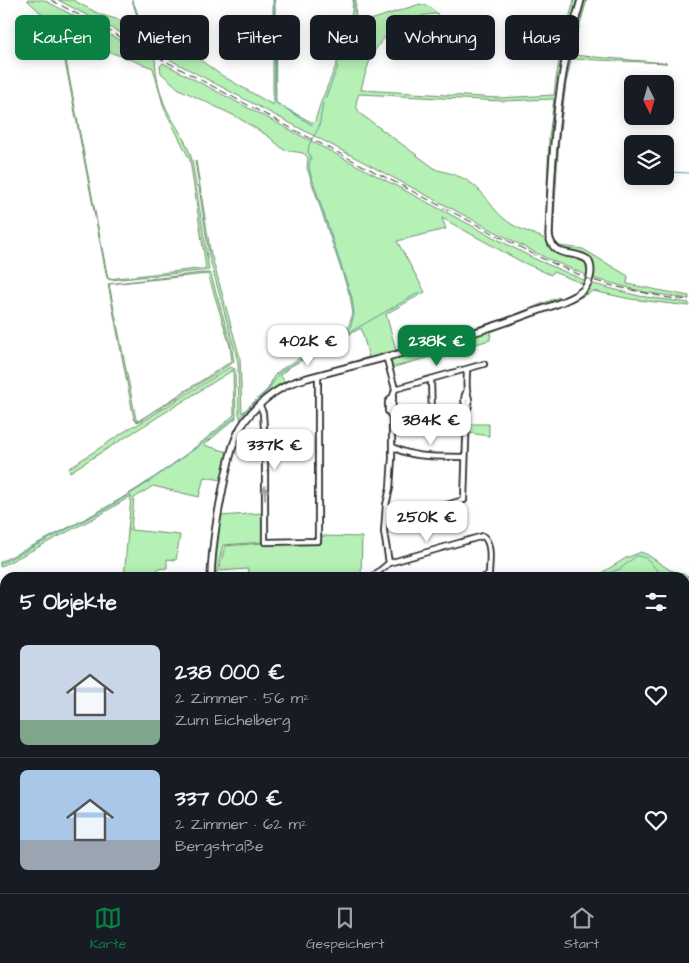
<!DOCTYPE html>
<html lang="de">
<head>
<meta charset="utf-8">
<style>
  :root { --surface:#171b24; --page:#242831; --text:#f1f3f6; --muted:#9ea1a6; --line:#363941; --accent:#0b8043 }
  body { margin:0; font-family:"Architects Daughter",sans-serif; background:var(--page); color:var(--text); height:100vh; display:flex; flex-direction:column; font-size:19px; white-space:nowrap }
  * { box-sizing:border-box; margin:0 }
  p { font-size:16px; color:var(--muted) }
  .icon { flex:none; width:28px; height:28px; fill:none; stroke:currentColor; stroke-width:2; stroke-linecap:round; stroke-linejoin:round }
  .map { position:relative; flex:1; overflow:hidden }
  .details { position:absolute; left:0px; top:572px; width:690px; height:321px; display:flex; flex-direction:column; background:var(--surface); border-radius:15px 15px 0 0; box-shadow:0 2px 12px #0003 }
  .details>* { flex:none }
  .top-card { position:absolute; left:15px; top:15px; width:660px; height:45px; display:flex; gap:10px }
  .needle { width:32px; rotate:175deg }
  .tools { position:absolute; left:624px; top:75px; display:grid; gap:10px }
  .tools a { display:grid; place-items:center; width:50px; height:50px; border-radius:8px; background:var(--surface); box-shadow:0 2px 12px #0003; font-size:25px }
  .price { position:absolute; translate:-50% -42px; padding:0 11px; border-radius:10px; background:#fff; color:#222; font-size:16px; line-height:32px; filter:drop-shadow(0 1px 2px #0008) }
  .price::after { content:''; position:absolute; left:50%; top:30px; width:15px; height:11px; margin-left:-8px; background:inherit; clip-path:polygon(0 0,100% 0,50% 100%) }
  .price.current { background:var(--accent); color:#fff }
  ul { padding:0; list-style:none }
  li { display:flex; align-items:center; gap:15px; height:125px; padding:0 20px }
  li+li { border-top:1px solid var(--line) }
  li span { display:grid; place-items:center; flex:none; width:140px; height:100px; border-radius:8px; color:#555 }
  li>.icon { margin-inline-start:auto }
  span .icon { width:60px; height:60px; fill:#fffc; stroke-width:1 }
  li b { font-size:21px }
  h2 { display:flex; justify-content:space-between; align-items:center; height:60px; padding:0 20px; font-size:21px }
  .pill { padding:0 18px; border-radius:8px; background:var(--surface); box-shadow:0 2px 12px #0003; font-size:18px; line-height:45px }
  .pill.current { background:var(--accent); color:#fff }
  .menu { display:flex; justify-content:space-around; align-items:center; height:70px; border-top:1px solid var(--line); background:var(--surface); font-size:14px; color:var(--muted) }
  .menu a { display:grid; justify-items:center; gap:2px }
  .menu .current { color:var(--accent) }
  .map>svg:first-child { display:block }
</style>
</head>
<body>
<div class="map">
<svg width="689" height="893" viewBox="0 0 689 893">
  <rect width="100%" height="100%" fill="#fff"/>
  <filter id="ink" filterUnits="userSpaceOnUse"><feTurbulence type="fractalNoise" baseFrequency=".02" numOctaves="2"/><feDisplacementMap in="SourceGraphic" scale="10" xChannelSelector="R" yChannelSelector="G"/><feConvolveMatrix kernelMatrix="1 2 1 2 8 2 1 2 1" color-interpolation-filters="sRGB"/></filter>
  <g filter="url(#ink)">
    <!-- green -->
    <path fill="#b5f0b4" stroke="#708e70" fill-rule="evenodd" d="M27,0H44L155,59C156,75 159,92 166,108C175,125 187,141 192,160L209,270L111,280L107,278L57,20L44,16ZM68,23L110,52L153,68L164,108L190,160L206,268L108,279L64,50L65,35Z
      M58,0H73L101,15L128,22L137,28L148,39L161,48V54Z
      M132,0C136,6 137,15 141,22C149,40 166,41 182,47V50L192,54L221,75L273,105V0H275L276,103L313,123L315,121L321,102L350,31L353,0H356L355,25L420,4L430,7L438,14C426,14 418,17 407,22C376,37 369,58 361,90L499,98L554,95C557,63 566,31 574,0H579L565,55L547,238C552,267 594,246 588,276L548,259L511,240L165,57L163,56L166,51L164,44C140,31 140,25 132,0ZM359,94L502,101L554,99L549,138L545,239C533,233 519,230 507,221C496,213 490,202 481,192C470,179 453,173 437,170L362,115C355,108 355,103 359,94Z
      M583,0H587L571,55L667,63L574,59L569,57Z
      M568,60L571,61L566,83L559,138L553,235L555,241L560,246L583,249L628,276L627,284L689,296V299L644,292L592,278C599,250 578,255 560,249L552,239L555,156Z
      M163,63L533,258L586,281L584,284L553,272L551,275L520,261L442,218L446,229L397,241L425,292L386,314L396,350L501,320L559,297V300L498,323L394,352L393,351L385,353V355L295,380L241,420L239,414L238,362L209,256L195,160L196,161L210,250L240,358L242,413L268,389L274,376L280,370L347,330L353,314L350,296L307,168L308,157L303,153L284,150L268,136L235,116L179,89L161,73L160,66ZM361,328L369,357L285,381L280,375L291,366Z
      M201,273H209L211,275L231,344L234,362L140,421L137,422L134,419L108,284ZM208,274L230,346L232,361L138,421L136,419L109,284Z
      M590,283L639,296L689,303V306L630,299L593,291L569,303L491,332L490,340L391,368L390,363L391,358L570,301L584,292Z
      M230,367L235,369L236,418L204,445L228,452L222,480L204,477L199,497L153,486L134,498L131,530L180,535L176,560L167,559V568L158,569V577H124L131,496L100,515L0,567V562C34,545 69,528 103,509C150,483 194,450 234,415L233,370L70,472L69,468L133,426L137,425Z
      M469,424H489V436L469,433Z
      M263,513V542L223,545L216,577L214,578L217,535L220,516Z
      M322,536L362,537L361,577L249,578L248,569L219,571L225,546L263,543H321Z
      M641,552L648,555L670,570L689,576V605L685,603V578L595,577L626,558Z
      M5,690V723L0,725V697Z
      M304,889H351L355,893H300Z"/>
    <!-- water -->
    <path fill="#94def5" stroke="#6a96a4" d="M0,796L5,806V867C0,853 1,840 2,824C3,815 0,806 0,796Z"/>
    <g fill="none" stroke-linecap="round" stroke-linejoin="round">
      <!-- stream -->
      <path stroke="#6a96a4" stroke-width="1" d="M274,0L275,102L312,125
        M354,12V0
        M339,62L353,29V18
        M325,99L338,66
        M323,103L319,127L309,145L308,152L311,157L309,166L310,172L352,298L354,314L349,332
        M665,172L689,173
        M242,415L268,390L280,372L420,292
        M0,564L106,509L143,486L203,443L235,417
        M603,578L604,575L620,569L636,556C652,556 650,567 661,573C668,577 681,576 689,578
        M685,598L689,601
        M0,708L5,704
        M163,893L169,889"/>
      <defs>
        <path id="minor" d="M386,356L395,389L393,396L388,402V411L392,417V458L390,488L386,505L384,532L389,563
          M431,379L432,419
          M395,389L484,364
          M260,406L263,413L265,444V542L318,541V375
          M467,411C464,405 463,397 467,390
          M392,417L393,396
          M393,447C414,459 441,456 465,457
          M386,505C398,523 447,504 464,500L467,411C471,403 469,399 467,391C466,384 467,376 467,369
          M371,578L389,563L483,536C493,544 489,563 489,575L482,578
          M287,889L288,893
          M353,889L357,893"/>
        <path id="tertiary" d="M211,578C212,543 218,512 225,478C229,461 232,443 241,427C253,407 276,388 297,381C372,360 450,343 523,316C541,309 563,304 579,293C590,286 594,270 588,260C574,249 553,260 549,235C551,179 554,122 564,67C568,45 575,22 581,0"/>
        <path id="primary" d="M685,679L689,678
          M218,893L223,889"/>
      </defs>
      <!-- minor casing -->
      <use href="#minor" stroke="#2b2b2b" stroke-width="8"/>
      <!-- tertiary casing -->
      <use href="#tertiary" stroke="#2b2b2b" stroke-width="9"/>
      <!-- primary casing -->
      <use href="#primary" stroke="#2b2b2b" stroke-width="11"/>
      <!-- minor -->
      <use href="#minor" stroke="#fff" stroke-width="4.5"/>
      <!-- tertiary -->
      <use href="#tertiary" stroke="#fff" stroke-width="5.5"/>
      <!-- primary -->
      <use href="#primary" stroke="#f9e181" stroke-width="7"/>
      <!-- rail -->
      <path stroke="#2b2b2b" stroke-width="1" stroke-dasharray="8 4" stroke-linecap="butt" d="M51,0L304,135L539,257L589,279L613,286L669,298L689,300"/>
    </g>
    <!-- one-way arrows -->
    <defs><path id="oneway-solid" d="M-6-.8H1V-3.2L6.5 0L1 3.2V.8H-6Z" transform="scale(1.25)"/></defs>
    <use fill="#a0a0a0" href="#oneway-solid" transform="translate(265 493) rotate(-90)"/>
  </g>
</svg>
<div class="tools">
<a><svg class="needle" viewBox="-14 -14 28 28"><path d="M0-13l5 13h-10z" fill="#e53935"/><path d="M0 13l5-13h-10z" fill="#9ea1a6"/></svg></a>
<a><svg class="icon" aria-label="layers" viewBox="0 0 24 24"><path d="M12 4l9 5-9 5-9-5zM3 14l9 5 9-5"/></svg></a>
</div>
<b class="price" style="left:308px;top:367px">402K €</b>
<b class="price current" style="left:437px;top:367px">238K €</b>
<b class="price" style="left:431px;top:446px">384K €</b>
<b class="price" style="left:275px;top:471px">337K €</b>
<b class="price" style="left:427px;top:543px">250K €</b>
<div class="top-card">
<a class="pill current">Kaufen</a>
<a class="pill">Mieten</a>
<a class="pill">Filter</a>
<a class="pill">Neu</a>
<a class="pill">Wohnung</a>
<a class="pill">Haus</a>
</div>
<section class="details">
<h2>5 Objekte<svg class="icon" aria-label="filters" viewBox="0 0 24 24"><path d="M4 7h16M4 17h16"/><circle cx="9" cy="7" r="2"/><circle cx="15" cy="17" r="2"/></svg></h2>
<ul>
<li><span style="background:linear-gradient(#c9d6e8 75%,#7fa58c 0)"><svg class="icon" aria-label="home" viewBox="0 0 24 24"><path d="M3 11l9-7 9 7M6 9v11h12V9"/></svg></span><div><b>238 000 €</b><p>2 Zimmer · 56 m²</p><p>Zum Eichelberg</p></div><svg class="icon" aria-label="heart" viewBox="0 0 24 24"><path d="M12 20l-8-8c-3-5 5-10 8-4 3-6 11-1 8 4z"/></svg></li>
<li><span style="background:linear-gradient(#a9c7e8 70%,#9aa5b1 0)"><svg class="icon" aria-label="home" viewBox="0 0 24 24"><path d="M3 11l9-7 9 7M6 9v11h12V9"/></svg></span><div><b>337 000 €</b><p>2 Zimmer · 62 m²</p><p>Bergstraße</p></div><svg class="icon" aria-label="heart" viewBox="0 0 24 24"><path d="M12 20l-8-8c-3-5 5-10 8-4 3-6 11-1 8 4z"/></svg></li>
</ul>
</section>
</div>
<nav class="menu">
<a class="current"><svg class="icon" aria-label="map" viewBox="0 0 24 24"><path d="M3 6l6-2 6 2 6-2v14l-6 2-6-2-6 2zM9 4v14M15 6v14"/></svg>Karte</a>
<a><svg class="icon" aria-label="saved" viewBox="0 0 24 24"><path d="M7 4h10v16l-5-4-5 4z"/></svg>Gespeichert</a>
<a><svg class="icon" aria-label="home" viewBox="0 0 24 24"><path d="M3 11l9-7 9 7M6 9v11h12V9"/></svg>Start</a>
</nav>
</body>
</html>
